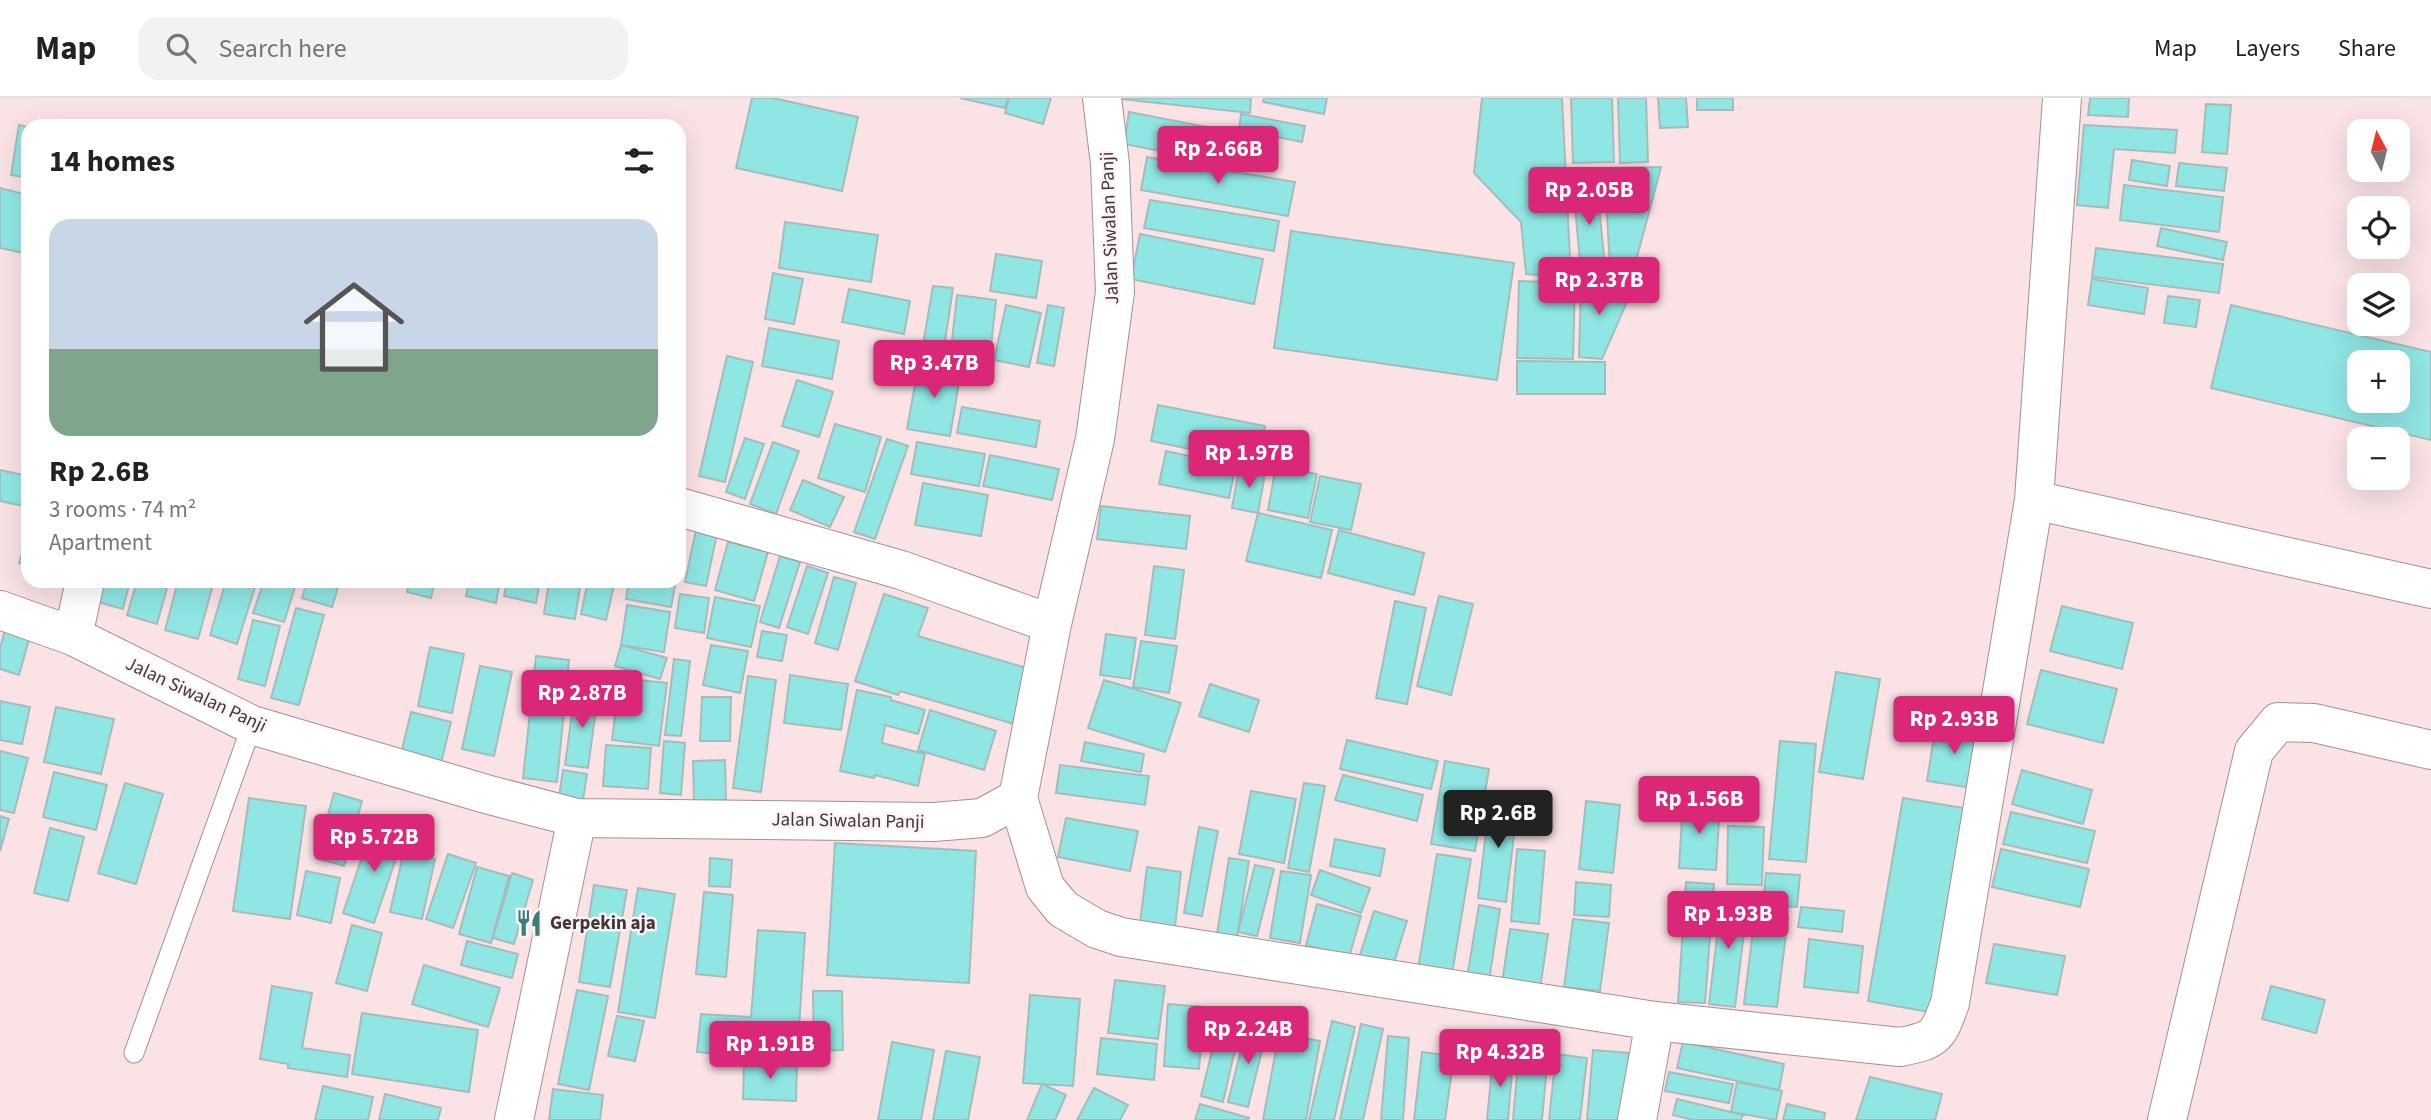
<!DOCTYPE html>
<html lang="en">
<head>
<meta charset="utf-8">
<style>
  :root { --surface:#fff; --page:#f2f2f2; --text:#222; --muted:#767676; --line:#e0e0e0; --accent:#db2777 }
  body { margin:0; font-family:"Source Sans 3",sans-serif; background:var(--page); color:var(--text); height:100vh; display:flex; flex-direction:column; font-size:26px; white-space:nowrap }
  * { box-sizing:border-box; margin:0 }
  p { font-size:23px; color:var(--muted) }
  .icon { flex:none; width:38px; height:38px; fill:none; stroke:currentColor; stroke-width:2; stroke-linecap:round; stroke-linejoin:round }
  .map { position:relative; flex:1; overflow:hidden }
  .sheet { position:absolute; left:21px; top:21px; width:665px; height:469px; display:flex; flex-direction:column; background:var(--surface); border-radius:21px; box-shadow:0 7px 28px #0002 }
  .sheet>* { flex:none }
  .needle { width:46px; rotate:353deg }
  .fabs { position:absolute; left:2347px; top:21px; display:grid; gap:14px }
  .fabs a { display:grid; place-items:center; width:63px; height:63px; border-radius:14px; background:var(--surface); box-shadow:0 7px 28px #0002; font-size:35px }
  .price { position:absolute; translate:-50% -60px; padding:0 16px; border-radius:7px; background:var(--accent); color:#fff; font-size:23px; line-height:46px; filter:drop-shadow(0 2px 4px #0008) }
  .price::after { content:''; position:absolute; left:50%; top:42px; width:21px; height:16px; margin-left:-10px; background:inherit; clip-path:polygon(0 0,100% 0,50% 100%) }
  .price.active { background:#222; color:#fff }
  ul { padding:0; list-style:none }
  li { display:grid; align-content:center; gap:14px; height:371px; padding:0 28px }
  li+li { border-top:2px solid var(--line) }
  li span { display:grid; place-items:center; height:217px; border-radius:21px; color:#555 }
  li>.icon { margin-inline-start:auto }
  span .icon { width:126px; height:126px; fill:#fffc; stroke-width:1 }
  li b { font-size:30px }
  h2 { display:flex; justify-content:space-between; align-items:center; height:84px; padding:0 28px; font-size:30px }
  header { display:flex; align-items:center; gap:42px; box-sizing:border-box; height:98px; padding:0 35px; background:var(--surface); border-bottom:2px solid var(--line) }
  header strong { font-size:33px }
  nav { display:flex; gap:38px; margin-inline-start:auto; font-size:24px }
  .search { width:490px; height:63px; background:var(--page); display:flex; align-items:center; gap:18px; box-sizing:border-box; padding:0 24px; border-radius:21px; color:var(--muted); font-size:26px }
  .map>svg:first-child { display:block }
</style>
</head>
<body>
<header>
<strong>Map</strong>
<div class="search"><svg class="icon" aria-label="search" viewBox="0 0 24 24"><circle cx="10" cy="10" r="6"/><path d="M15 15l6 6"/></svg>Search here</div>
<nav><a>Map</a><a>Layers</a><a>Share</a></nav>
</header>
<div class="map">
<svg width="2431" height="1022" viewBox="0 0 2431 1022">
  <rect width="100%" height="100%" fill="#fae2e5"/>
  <!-- building -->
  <path fill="#8fe6e3" stroke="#a4bdbc" stroke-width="2" fill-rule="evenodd" d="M752,0H773L858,19L842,93L736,70Z
    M960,0H1008L1005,10Z
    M1009,0H1051L1043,26L1005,15Z
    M1111,0H1251L1250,15Z
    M1264,0H1327L1324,16L1263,4Z
    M1482,0H1562L1571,180L1526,176L1521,124L1474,75Z
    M1571,0H1612L1614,64L1573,65Z
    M1618,0H1646L1648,64L1620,65Z
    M1658,0H1686L1688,29L1660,30Z
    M1697,0H1733V12H1697Z
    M2090,0H2129L2128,19L2088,17Z
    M2206,6L2231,7L2227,56L2202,54Z
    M1129,14L1264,40L1258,72L1124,46Z
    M1241,16L1305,28L1302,44L1239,31Z
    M19,27L28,29V80L11,77Z
    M2084,27L2177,32L2175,55L2114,51L2108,110L2077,107Z
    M1147,59L1295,84L1288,118L1141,92Z
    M2132,62L2170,68L2167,88L2129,82Z
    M2179,65L2227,70L2224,93L2176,88Z
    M1661,69L1629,189L1611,183L1604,70Z
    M1596,75L1606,181L1582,183L1572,77Z
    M2124,87L2223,99L2219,134L2120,122Z
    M0,90L28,97V156L0,150Z
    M1150,102L1279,123L1274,153L1144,130Z
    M785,124L878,137L871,184L779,170Z
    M2161,130L2227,144L2223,162L2157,148Z
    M1291,133L1514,165L1497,282L1274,250Z
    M1140,136L1263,161L1254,206L1131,181Z
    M2096,150L2223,166L2219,195L2092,179Z
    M996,156L1042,163L1036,200L990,193Z
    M773,175L803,181L794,226L765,221Z
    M2092,181L2148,190L2144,216L2088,207Z
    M1519,183L1575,185L1573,261L1517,260Z
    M1609,184L1630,197L1602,261L1579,259L1581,188Z
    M933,188L953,190L944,250L923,247Z
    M849,191L910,203L904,236L842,224Z
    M957,197L996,202L990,257L951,252Z
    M2168,198L2200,202L2196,229L2164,225Z
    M1006,207L1041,215L1029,269L994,262Z
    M1048,207L1064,210L1054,268L1037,265Z
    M2231,207L2431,254V342L2211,290ZM2359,264H2398V303H2359Z
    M769,230L839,243L832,281L762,268Z
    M727,258L753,264L725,384L699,378Z
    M1517,263L1605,264V296H1517Z
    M919,265L961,273L950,338L907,331Z
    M797,282L833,294L819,339L782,328Z
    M1158,307L1265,328L1258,365L1151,343Z
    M962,309L1040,323L1036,349L957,335Z
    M835,326L881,339L865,394L818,380Z
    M745,340L764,346L745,401L726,394Z
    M887,341L908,348L875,441L854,434Z
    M773,344L799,353L776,416L750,406Z
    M917,344L985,356L979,388L911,376Z
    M1166,353L1236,368L1229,400L1159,386Z
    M990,357L1059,371L1052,402L983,388Z
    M1276,368L1317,376L1308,420L1268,412Z
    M1239,370L1265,375L1258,415L1232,410Z
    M0,372L28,378V409L0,403Z
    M1320,378L1361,386L1351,432L1310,424Z
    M803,382L844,399L830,429L790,412Z
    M923,385L988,397L981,438L915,427Z
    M1101,408L1190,418L1186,451L1097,441Z
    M1258,415L1332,432L1321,480L1246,463Z
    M679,421L687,422L681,454H679Z
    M696,432L717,436L706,488L685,484Z
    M1339,432L1424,455L1414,497L1328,475Z
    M28,433V468L19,465Z
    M728,444L768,454L754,503L715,492Z
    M780,458L800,464L779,530L760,524Z
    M807,468L828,475L808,536L787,529Z
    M1154,468L1184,472L1175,541L1145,537Z
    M834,479L856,485L838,552L815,545Z
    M96,483H130L123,511L91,502Z
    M137,483H169L157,526L127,517Z
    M178,483H214L198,541L165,532Z
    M226,483H257L237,546L210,537Z
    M264,483H297L284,524L253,515Z
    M307,483H340L332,509L302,500Z
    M409,483H435L431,500L407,494Z
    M469,483H500L496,505L466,498Z
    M507,483H540L536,505L504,498Z
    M549,483H581L575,521L544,516Z
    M588,483H615L606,522L581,516Z
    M629,483H676L671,509L626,501Z
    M680,496L709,500L704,535L675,530Z
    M884,496L928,510L918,538L1030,571L1014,626L900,593L898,597L855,583Z
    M1439,498L1473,506L1451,597L1417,588Z
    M715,499L760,508L751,549L707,540Z
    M1395,503L1426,510L1407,606L1376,600Z
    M627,507L670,514L664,554L621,547Z
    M2062,508L2133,525L2122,571L2050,553Z
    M296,510L324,517L299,607L271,600Z
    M253,522L280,528L265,588L238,581Z
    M5,532L30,538L19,577L0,571V550Z
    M762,533L787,537L782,563L757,559Z
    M1106,536L1136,540L1130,581L1100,577Z
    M1141,543L1177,548L1169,595L1133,589Z
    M621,547L667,560L660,581L615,568Z
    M711,547L748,553L740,595L703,587Z
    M430,549L464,556L452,615L418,608Z
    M536,558L569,562L557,684L523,680Z
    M674,561L690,563L681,638L665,637Z
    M480,568L512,574L494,658L462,651Z
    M2041,572L2117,591L2103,645L2027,626Z
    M1836,574L1880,581L1863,681L1819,674Z
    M790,577L848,586L841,632L784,625Z
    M748,578L776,582L761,694L733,690Z
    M620,580L667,585L659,648L612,642Z
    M1104,582L1181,605L1165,654L1088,630Z
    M1210,586L1259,602L1249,634L1199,618Z
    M857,592L891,599V602L925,612L918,636L885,627L882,645L925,656L918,688L875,677L874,680L840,673Z
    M575,593L598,596L588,670L565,667Z
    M702,599H731L730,643H700Z
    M0,603L30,609L22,646L0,642Z
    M56,609L114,621L101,676L44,664Z
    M930,612L996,633L984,672L918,652Z
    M411,614L451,624L440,669L400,660Z
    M1936,626L1982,633L1973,690L1927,683Z
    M1347,642L1438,663L1431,691L1340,671Z
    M664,643L685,645L681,697L660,695Z
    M1780,643L1816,646L1806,764L1769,761Z
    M1085,644L1144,656L1141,674L1081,663Z
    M606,647L651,650L648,691L603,688Z
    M0,653L28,660L14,715L0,712Z
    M725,662L726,702L694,703L693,663Z
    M1445,663L1489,671L1475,753L1431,746Z
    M1060,667L1149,678L1145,707L1056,695Z
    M563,672L587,676L583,702L559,699Z
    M2022,672L2092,692L2083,726L2012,706Z
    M54,674L107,687L96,732L43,719Z
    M1343,677L1423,697L1417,723L1335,702Z
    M125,685L163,696L136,786L98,775Z
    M1304,685L1325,688L1309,774L1288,770Z
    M1251,693L1296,701L1284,765L1239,756Z
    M334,695L362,703L344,768L316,760Z
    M249,700L306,708L290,821L233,813Z
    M1903,700L1964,710L1929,914L1868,903Z
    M1490,701L1518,704L1506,804L1478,800Z
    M1586,703L1620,707L1613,775L1579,771Z
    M1683,703L1720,705L1716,772L1679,770Z
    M2011,714L2095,733L2087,765L2003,746Z
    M0,718L9,721L0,753Z
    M1066,720L1138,733L1130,773L1058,759Z
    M373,727L404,737L374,825L343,815Z
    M1728,728L1764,729L1762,787L1727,786Z
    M1199,729L1218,733L1202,818L1184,815Z
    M50,730L84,739L68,803L34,795Z
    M1335,741L1385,751L1380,778L1330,768Z
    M835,745L976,753L969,885L827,877Z
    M1517,751L1545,753L1539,826L1511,823Z
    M2001,751L2089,771L2080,809L1992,789Z
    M404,753L435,761L422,821L390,814Z
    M448,756L476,765L453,830L426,821Z
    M1437,756L1471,761L1452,876L1418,871Z
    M710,760L732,762L730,789L709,788Z
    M1229,760L1249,763L1237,839L1217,836Z
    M1255,767L1274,771L1257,838L1238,834Z
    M477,769L509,778L491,845L459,836Z
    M1147,769L1181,774L1175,829L1140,825Z
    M1320,772L1370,790L1361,815L1311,797Z
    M306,773L340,780L331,825L297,817Z
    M1281,773L1311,777L1300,845L1270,840Z
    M512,775L533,782L514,846L493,840Z
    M1766,775L1800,777L1797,809L1763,807Z
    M1576,784L1611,787L1609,819L1574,817Z
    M1686,784L1714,786L1705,905L1678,904Z
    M594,787L627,792L610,889L579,884Z
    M638,790L675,796L655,920L618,914Z
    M704,794L733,797L726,879L696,876Z
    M1722,797L1748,801L1735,909L1709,906Z
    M1317,806L1361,818L1349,859L1306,847Z
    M1479,807L1500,811L1489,883L1467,880Z
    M1801,809L1844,813L1842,834L1798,829Z
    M1374,813L1407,823L1392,871L1359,860Z
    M1755,816L1788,820L1777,909L1744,906Z
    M1573,821L1609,825L1600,893L1564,889Z
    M352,827L382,835L367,893L336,885Z
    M1510,831L1548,836L1539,898L1501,892Z
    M758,832L805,835L797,962L697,954L701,916L751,919Z
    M1809,841L1863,848L1858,895L1804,889Z
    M467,843L518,856L512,880L461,867Z
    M1994,846L2065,858L2057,897L1986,885Z
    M424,867L500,890L488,929L412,906Z
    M1115,882L1165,888L1158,941L1108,935Z
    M272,888L312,895L302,950L350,957L347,979L288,970V966L260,961Z
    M2271,888L2325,902L2316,935L2262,921Z
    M577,892L608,898L589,992L558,986Z
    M813,893H842L843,952L814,953Z
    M1030,897L1080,901L1073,988L1023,985Z
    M1168,906L1204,909L1199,971L1164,968Z
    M362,915L478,932L469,994L352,976Z
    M1221,916L1242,921L1223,1004L1201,998Z
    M617,918L644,923L635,963L608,958Z
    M1332,923L1355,929L1334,1022H1309Z
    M1361,926L1383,931L1363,1022H1340Z
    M1247,928L1267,932L1248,1009L1228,1004Z
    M1279,935L1320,943L1306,1022H1263Z
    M1388,938L1409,940L1403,1022H1381Z
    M1101,940L1157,946L1154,982L1097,976Z
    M1520,943L1549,946L1542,1022H1513Z
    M892,944L934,952L921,1022H878Z
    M1683,944L1784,966L1779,992L1677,970Z
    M1593,952L1629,955L1623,1022H1587Z
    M946,953L980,959L968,1022H933Z
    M1422,954L1454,958L1445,1022H1414Z
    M1556,956L1587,960L1580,1022H1549Z
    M1493,959L1513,961L1508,1022H1487Z
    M744,963L797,964L796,1003L743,1001Z
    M1669,974L1733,986L1729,1005L1665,993Z
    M1870,979L1942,996L1935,1022H1856Z
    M1737,984L1782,993L1776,1022L1731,1014Z
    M1042,986L1066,997L1055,1022H1027Z
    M323,988L373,999L368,1022H315Z
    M1094,990L1128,1007L1120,1022H1077Z
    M553,991L603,997L600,1022H549Z
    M385,996L441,1010L438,1022H379Z
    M1677,1001L1743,1017L1741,1022H1693L1673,1017Z
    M1200,1006L1249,1020L1248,1022H1195Z
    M1787,1006L1825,1015L1824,1022H1783Z"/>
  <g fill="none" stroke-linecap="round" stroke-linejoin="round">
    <defs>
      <path id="lane" d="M134,955L252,627"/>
      <path id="street" d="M2034,402L2431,491
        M679,409L901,472L1052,526
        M0,512L73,538L252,627L486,696L577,720L934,724L982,720L1018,700L1052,526L1095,341L1115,194L1110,66L1102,0
        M73,538L85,483
        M1018,700L1045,789L1063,811L1097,831L1121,839L1655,923L1900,949C1937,942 1938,938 1950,905L2034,402L2062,0
        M514,1022L577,720
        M1637,1022L1655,923
        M2167,1022L2254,653L2278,624L2314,625L2431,652"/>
    </defs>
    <!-- lane casing -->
    <use href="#lane" stroke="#a68f92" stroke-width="21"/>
    <!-- street casing -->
    <use href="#street" stroke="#a68f92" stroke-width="40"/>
    <!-- lane -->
    <use href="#lane" stroke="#fff" stroke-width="19"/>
    <!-- street -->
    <use href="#street" stroke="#fff" stroke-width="38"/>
  </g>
  <!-- icons -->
  <defs>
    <symbol id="restaurant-bare" viewBox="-9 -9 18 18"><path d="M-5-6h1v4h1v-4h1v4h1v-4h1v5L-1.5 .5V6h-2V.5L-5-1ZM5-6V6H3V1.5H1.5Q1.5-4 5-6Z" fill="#367f7d" stroke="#fdf3f4" stroke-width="2.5" paint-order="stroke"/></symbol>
  </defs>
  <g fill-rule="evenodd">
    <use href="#restaurant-bare" x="510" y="806" width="38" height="38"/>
  </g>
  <g text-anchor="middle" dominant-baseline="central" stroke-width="5" stroke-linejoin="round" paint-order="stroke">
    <!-- street labels -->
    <g font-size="19" fill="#403637" stroke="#fdf3f4">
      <text transform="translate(1110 130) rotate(-92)">Jalan Siwalan Panji</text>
      <text transform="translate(196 597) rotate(25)">Jalan Siwalan Panji</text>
      <text transform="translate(848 723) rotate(1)">Jalan Siwalan Panji</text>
    </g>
    <!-- poi labels -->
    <g font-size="19" font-weight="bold" fill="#403637" stroke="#fdf3f4" text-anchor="start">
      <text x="550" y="825">Gerpekin aja</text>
    </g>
  </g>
</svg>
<div class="fabs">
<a><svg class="needle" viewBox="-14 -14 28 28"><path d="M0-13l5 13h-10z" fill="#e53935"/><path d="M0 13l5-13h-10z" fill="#767676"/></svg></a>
<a><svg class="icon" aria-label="locate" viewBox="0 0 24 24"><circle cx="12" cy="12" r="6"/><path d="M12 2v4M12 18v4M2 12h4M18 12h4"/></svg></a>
<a><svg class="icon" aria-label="layers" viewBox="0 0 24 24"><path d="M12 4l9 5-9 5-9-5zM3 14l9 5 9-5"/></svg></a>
<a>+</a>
<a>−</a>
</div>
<b class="price" style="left:1218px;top:88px">Rp 2.66B</b>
<b class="price" style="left:1589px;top:129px">Rp 2.05B</b>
<b class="price" style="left:1599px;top:219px">Rp 2.37B</b>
<b class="price" style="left:934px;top:302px">Rp 3.47B</b>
<b class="price" style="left:1249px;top:392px">Rp 1.97B</b>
<b class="price" style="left:582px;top:632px">Rp 2.87B</b>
<b class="price" style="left:1954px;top:658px">Rp 2.93B</b>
<b class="price" style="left:1699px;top:738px">Rp 1.56B</b>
<b class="price active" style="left:1498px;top:752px">Rp 2.6B</b>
<b class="price" style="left:374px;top:776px">Rp 5.72B</b>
<b class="price" style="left:1728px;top:853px">Rp 1.93B</b>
<b class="price" style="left:1248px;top:968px">Rp 2.24B</b>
<b class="price" style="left:770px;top:983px">Rp 1.91B</b>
<b class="price" style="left:1500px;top:991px">Rp 4.32B</b>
<section class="sheet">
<h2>14 homes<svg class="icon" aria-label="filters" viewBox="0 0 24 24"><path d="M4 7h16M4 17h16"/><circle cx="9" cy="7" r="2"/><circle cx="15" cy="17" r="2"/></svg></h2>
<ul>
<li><span style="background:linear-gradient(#c9d6e8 60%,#7fa58c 0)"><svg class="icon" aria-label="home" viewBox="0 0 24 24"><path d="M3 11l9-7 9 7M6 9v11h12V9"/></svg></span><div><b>Rp 2.6B</b><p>3 rooms · 74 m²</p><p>Apartment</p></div></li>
</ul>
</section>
</div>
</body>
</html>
